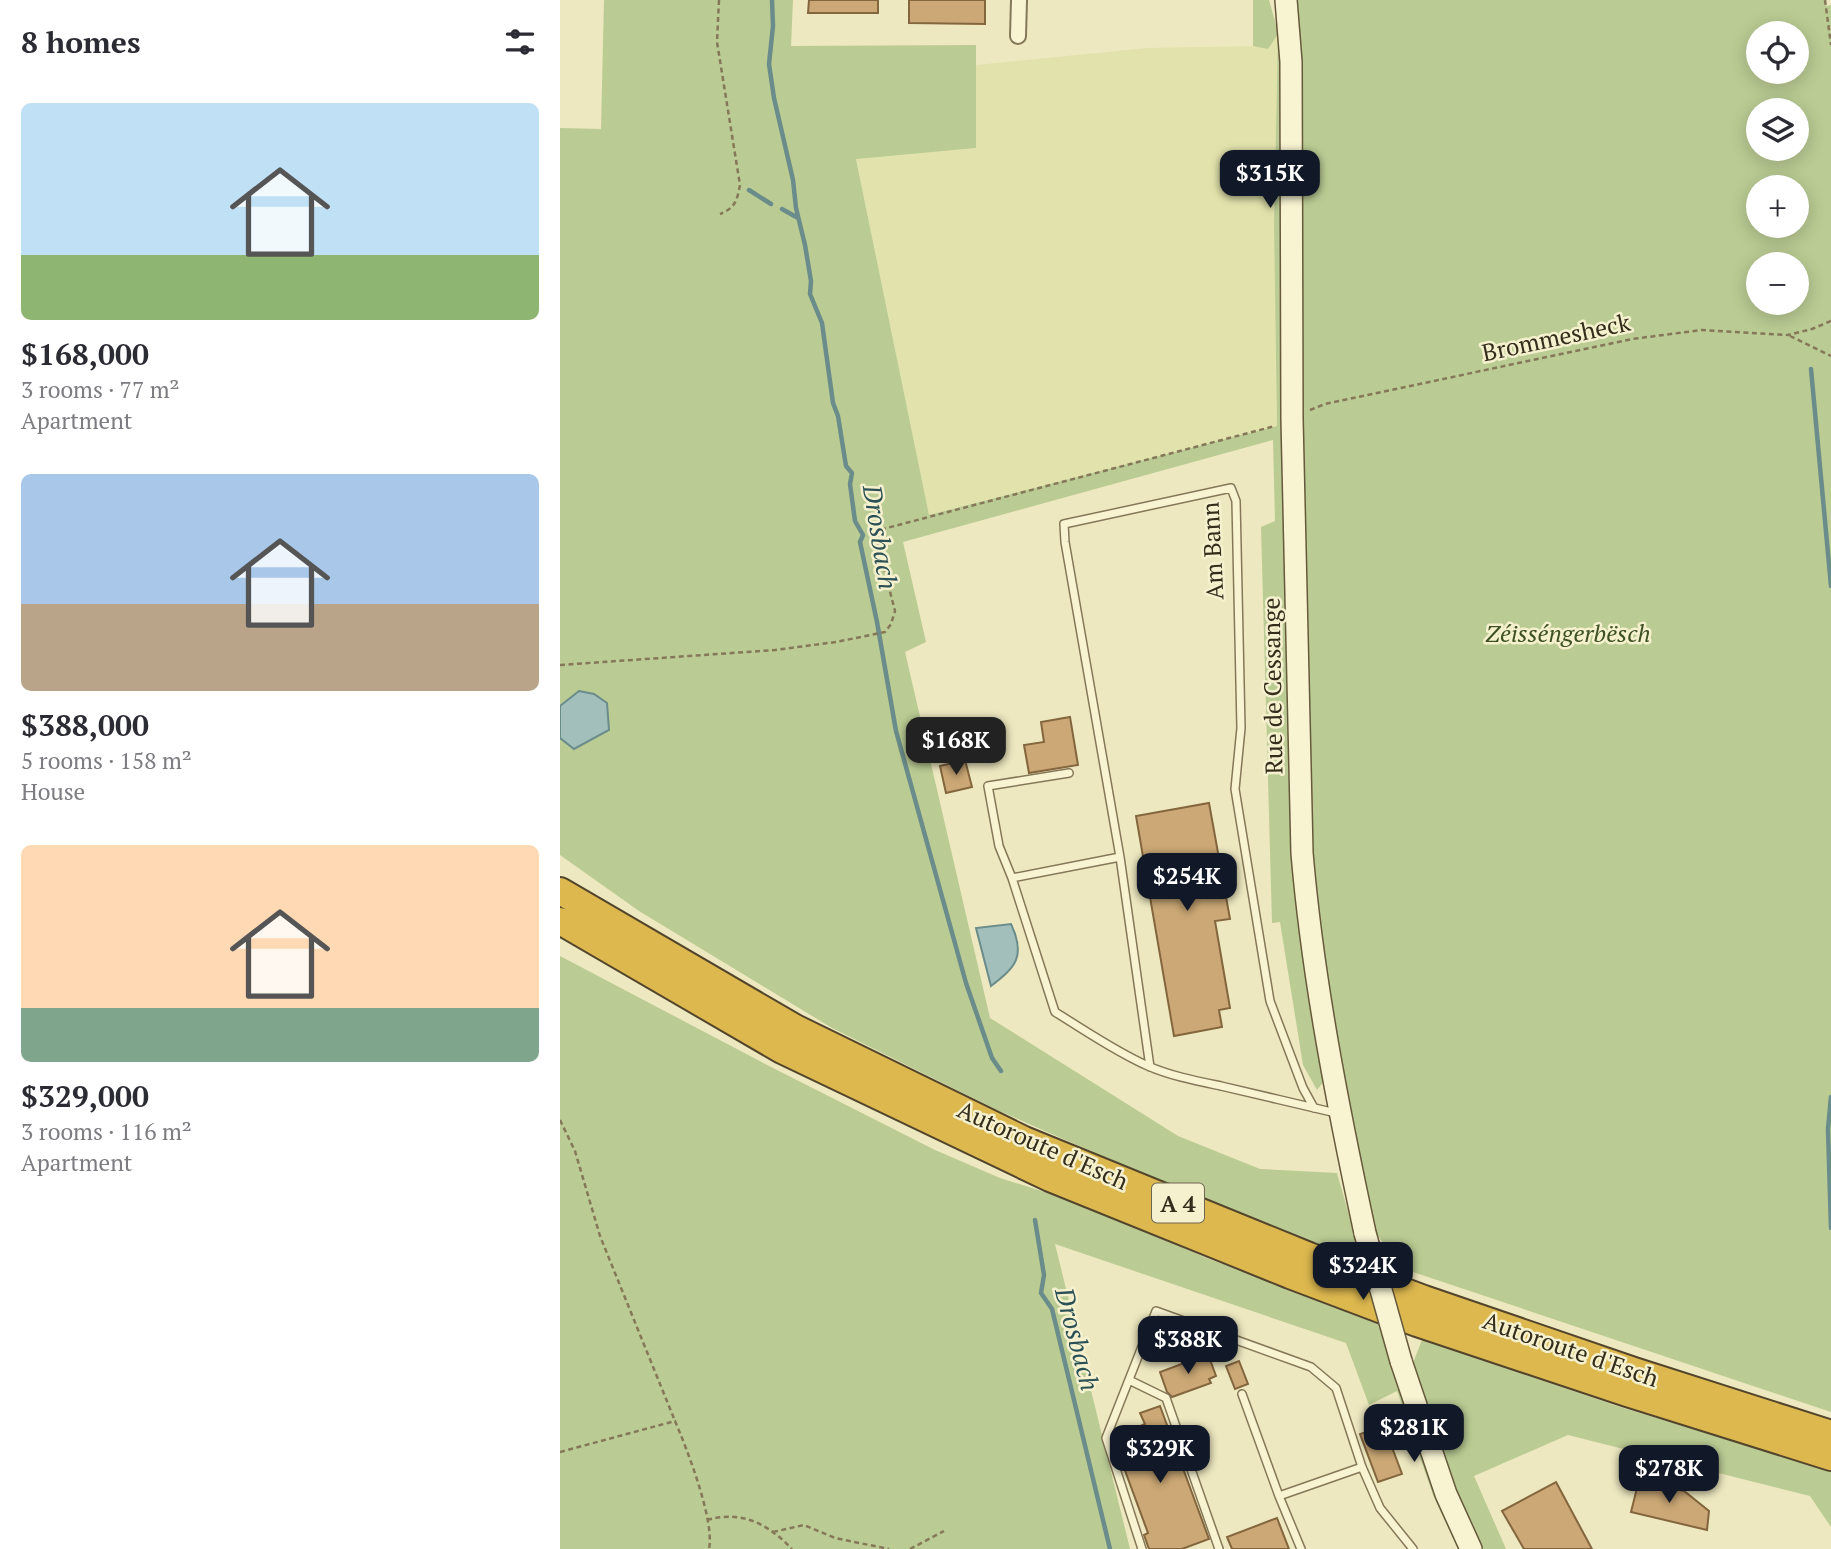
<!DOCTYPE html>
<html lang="en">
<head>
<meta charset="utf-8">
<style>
  :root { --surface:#fff; --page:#f2f2f3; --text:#2b2b33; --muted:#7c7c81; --accent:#111827 }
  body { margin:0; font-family:"PT Serif",serif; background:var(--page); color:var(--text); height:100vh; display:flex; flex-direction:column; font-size:26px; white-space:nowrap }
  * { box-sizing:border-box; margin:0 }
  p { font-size:23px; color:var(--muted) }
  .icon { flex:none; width:38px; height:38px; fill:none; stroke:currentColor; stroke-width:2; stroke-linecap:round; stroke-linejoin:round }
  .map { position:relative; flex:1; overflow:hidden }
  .panel { display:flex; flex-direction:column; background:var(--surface); width:560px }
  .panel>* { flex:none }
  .controls { position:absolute; left:1186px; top:21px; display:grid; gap:14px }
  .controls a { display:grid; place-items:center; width:63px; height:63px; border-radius:50%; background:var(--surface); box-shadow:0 4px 18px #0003; font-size:35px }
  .price { position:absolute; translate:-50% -60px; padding:0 16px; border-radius:14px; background:var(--accent); color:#fff; font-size:23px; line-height:46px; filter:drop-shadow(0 2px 4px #0008) }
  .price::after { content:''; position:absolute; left:50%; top:42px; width:21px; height:16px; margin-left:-10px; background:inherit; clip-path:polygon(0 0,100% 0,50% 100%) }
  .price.current { background:#222; color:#fff }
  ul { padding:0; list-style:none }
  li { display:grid; align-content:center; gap:14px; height:371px; padding:0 21px }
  li span { display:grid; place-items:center; height:217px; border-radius:10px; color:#555 }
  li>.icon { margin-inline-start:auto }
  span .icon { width:126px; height:126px; fill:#fffc; stroke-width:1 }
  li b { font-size:30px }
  h2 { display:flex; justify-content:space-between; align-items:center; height:84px; padding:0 21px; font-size:30px }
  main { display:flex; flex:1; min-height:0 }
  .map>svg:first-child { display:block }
</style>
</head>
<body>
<main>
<section class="panel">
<h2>8 homes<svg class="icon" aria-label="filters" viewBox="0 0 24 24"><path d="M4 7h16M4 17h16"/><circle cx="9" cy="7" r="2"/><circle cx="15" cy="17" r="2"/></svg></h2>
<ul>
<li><span style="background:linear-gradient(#bfe0f5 70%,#8fb573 0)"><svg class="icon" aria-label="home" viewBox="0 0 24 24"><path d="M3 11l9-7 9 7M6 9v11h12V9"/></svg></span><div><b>$168,000</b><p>3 rooms · 77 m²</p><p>Apartment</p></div></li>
<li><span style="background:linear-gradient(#a9c7e8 60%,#b9a48a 0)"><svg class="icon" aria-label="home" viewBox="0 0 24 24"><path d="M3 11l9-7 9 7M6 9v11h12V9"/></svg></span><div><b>$388,000</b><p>5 rooms · 158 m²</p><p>House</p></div></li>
<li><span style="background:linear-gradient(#ffd9b3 75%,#7fa58c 0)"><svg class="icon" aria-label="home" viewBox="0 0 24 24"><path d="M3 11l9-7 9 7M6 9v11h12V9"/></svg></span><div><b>$329,000</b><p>3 rooms · 116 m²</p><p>Apartment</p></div></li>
</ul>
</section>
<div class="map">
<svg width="1271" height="1549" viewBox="0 0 1271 1549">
  <rect width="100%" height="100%" fill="#ede8bf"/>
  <!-- farmland -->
  <path fill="#e2e3ac" d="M718,32L714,224L717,426L369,516L296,158L416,148V65L587,48L693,46L708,49Z"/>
  <!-- green -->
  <path fill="#bacb93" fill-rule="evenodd" d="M44,0H233L231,46L416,45V148L296,159L369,515L717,426L714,224L718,34L708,49L693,46V0H709L718,32L730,60L734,0H1265L1266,6L1271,5V1412L844,1269L818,1236L805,1233L771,1072L757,1090L743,1065L720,922L712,923L701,527L715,521L713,440L343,542L366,642L345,652L430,1018L618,1136L700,1169L777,1173L803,1264L651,1204L435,1109L272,1028L79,911L0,855V128L41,129ZM1199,33H1237V72H1199ZM1199,110H1237V149H1199ZM1199,187H1237V226H1199ZM1199,264H1237V303H1199Z
    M0,956L211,1067L375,1150L440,1178L510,1200L649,1259L819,1323L829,1357L853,1363L862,1340L1063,1408L1271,1470V1527L1250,1496L1008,1435L914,1476L946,1549H898L873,1495L837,1391L809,1405L786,1343L495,1244L570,1549H0Z"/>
  <!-- water -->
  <path fill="#a2bfbc" stroke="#6a8c8a" stroke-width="2" d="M19,691L34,694L47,703L49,730L14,749L0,738V706Z
    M451,924C466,956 456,967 431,986L416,928Z"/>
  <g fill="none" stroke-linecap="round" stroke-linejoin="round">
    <!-- stream -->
    <path stroke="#6a8c8a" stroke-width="4.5" d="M212,0L213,26L209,64L214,98L233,180L236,208L245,245L251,281L250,294L262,323L273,403L278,416L286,466L292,473L290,484L295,521L303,535L300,542L317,622L336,731L406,983L432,1058L441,1071
      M189,190L211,204
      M222,209L238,218
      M1251,369L1271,586
      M1271,1097L1268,1129L1271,1228
      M475,1220L484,1275L481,1293L492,1309L550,1549"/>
  </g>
  <!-- building -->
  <path fill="#cba875" stroke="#84663e" stroke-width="2" d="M249,0H318V13H248Z
    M349,0H425V24L349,23Z
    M510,717L518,765L469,773L464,745L484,742L481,722Z
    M405,760L412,787L386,793L380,766Z
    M649,803L670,919L655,921L670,1008L659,1010L662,1027L614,1036L576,816Z
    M648,1354L656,1376L649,1379L651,1383L612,1397L607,1392L600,1372Z
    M679,1361L688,1384L675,1389L666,1366Z
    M600,1406L649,1539L622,1549H589L584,1535L588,1533L553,1438L585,1424L580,1413Z
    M824,1426L842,1474L818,1482L800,1434Z
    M1079,1480L1124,1491L1149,1511L1147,1530L1071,1512Z
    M996,1482L1032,1549H964L942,1511Z
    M717,1518L729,1549H672L667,1537Z"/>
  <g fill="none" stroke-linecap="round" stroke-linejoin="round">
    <defs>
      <path id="lane" d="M560,857L590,1067
        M452,878L439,846L428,786L509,773
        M754,1108L743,1088L710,1001L675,789L681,728L676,501L671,488L504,524L505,542L560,857L452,878L495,1012C526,1031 556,1052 588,1066C611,1076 637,1081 661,1086C699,1095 738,1104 776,1113
        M569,1380L606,1398L659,1549
        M682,1394L719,1496L741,1549
        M719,1496L802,1467
        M582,1549L546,1438L596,1311L751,1367L776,1388L802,1467L820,1508L853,1549"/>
      <path id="street" d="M458,36L459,0"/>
      <path id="secondary" d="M726,0L731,62L732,419L742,853C753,981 778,1107 805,1233
        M841,1361L886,1494L911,1549"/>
      <path id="highway" d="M0,891L235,1028L464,1140L749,1256L864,1299L1074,1371L1271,1434
        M0,921L222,1050L490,1178L730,1275L857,1323L1067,1393L1271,1457"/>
    </defs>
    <!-- lane casing -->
    <use href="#lane" stroke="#857858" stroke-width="10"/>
    <!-- street casing -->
    <use href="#street" stroke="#857858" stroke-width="18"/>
    <!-- secondary casing -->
    <use href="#secondary" stroke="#67593b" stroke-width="24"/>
    <!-- highway casing -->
    <use href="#highway" stroke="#53452c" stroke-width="30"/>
    <!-- path -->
    <path stroke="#857858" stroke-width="2.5" stroke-dasharray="5 3.5" stroke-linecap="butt" d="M159,0L157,42L180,185C177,201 175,208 160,214
      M1265,0L1271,45
      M1230,336L1271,356
      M750,410L765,404L1072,339L1142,330L1228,335L1252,329L1271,321
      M0,665L215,650L276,642L325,632L331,624L335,611L318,545L323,529L715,426
      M0,1120L15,1151L40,1236L115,1421
      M0,1452L115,1421C127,1449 155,1521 149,1549
      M147,1520C182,1510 208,1524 232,1549
      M213,1532L244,1525L275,1538L329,1549
      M350,1549L384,1531"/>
    <!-- lane -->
    <use href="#lane" stroke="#f8f4d2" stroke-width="7"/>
    <!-- street -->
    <use href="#street" stroke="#f8f4d2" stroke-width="14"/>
    <!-- secondary -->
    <use href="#secondary" stroke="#f8f4d2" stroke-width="21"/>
    <!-- highway -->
    <use href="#highway" stroke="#ddb84f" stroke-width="26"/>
    <defs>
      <path id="secondary-bridge" d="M805,1233L841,1361"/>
    </defs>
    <!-- secondary-bridge casing -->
    <use href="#secondary-bridge" stroke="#67593b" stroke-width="24" stroke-linecap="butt"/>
    <!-- secondary-bridge -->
    <use href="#secondary-bridge" stroke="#f8f4d2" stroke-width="21"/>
  </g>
  <g text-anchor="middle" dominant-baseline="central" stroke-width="5" stroke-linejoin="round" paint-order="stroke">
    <!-- shield labels -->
    <rect fill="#f5f1ce" stroke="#6f6851" stroke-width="2" x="592" y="1183.5" width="52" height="39" rx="5"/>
    <g font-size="23" font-weight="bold" fill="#352d1c">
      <text x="618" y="1203">A 4</text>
    </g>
    <!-- street labels -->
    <g font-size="24" fill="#352d1c" stroke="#f5f1ce">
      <text transform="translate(996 337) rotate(-12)">Brommesheck</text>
      <text transform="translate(652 551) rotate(-93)">Am Bann</text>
      <text transform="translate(712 686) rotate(-91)">Rue de Cessange</text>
      <text transform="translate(483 1145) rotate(24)">Autoroute d'Esch</text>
      <text transform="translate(1011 1349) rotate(19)">Autoroute d'Esch</text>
    </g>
    <!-- park labels -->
    <g font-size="24" font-style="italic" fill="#3d5123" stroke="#f5f1ce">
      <text x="1008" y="633">Zéisséngerbësch</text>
    </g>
    <!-- water labels -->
    <g font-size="26" font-style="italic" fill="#2b5055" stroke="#f5f1ce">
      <text transform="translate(321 537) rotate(81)">Drosbach</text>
      <text transform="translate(518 1339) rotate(75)">Drosbach</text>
    </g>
  </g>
</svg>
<div class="controls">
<a><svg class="icon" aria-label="locate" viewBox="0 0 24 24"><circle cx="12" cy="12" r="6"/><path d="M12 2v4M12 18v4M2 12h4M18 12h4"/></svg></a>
<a><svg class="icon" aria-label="layers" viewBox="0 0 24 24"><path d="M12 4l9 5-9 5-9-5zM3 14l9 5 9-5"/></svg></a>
<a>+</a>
<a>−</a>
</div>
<b class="price" style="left:710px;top:210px">$315K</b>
<b class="price current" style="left:396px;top:777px">$168K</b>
<b class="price" style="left:627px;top:913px">$254K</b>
<b class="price" style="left:803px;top:1302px">$324K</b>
<b class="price" style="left:628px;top:1376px">$388K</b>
<b class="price" style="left:854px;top:1464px">$281K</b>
<b class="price" style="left:600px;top:1485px">$329K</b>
<b class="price" style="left:1109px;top:1505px">$278K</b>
</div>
</main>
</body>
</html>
